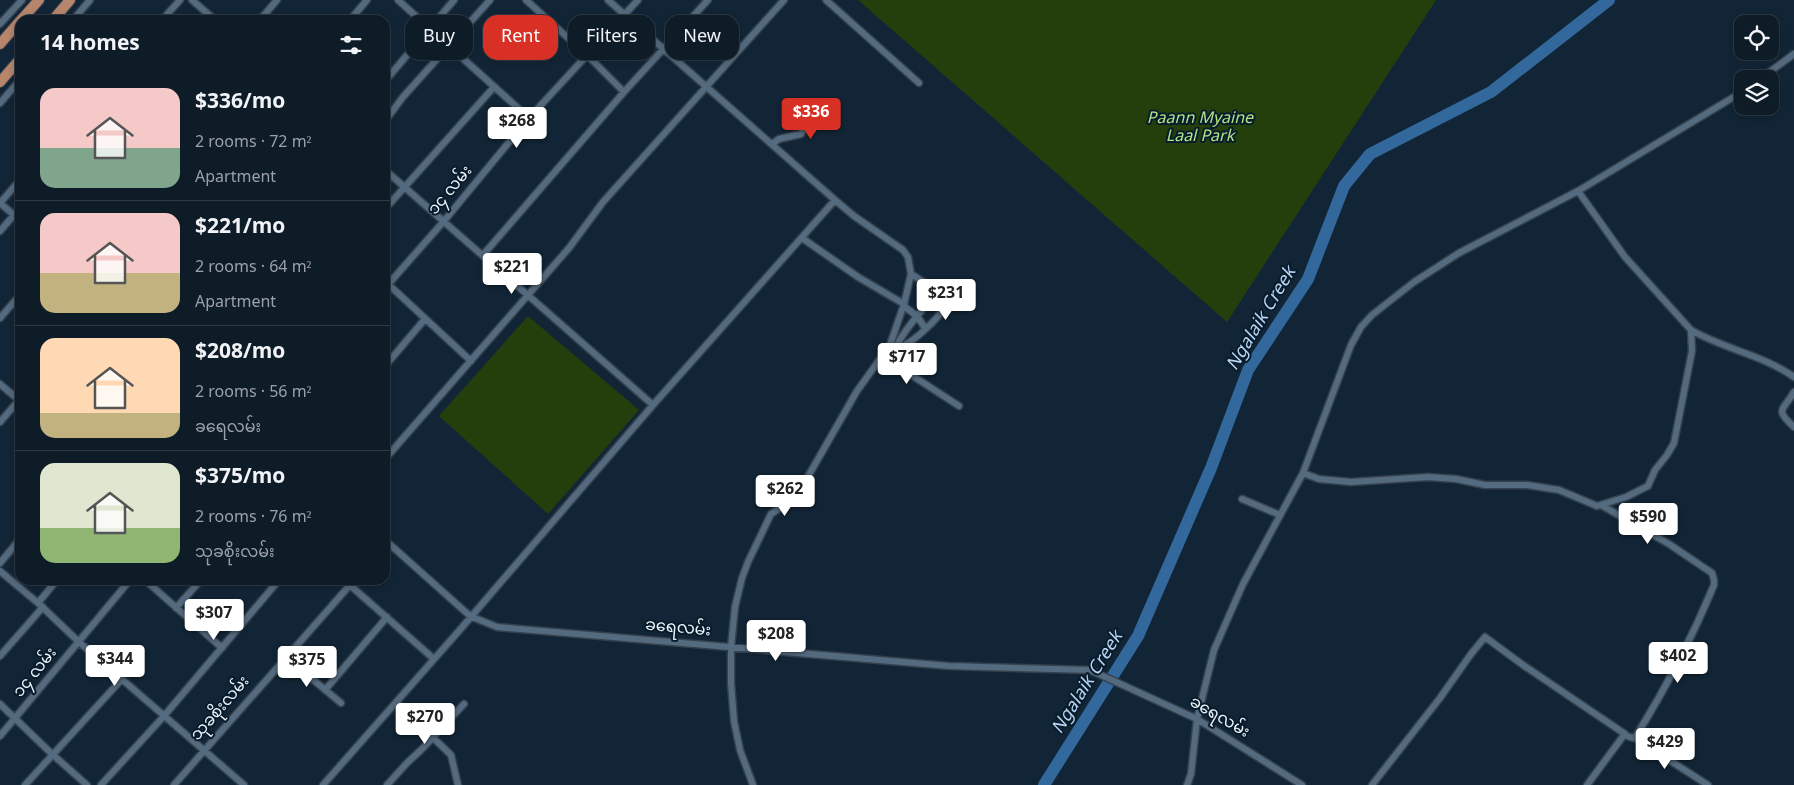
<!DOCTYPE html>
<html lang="en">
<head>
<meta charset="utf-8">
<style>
  :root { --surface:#0e1c28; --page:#1c2934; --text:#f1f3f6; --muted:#9ba1a8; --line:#2e3a45; --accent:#d93025 }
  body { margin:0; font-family:Georgia,"Noto Sans Myanmar",serif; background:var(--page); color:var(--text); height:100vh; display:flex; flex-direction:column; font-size:19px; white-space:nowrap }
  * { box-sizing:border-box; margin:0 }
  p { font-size:16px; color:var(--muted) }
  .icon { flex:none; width:28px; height:28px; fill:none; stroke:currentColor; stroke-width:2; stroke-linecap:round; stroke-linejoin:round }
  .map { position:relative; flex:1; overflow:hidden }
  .details { position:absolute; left:15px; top:15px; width:375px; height:570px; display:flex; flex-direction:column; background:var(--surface); border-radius:15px; box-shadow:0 2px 8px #0003,0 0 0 1px var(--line) }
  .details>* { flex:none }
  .top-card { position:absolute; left:405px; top:15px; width:475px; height:45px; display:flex; gap:10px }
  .fabs { position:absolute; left:1734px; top:15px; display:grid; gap:10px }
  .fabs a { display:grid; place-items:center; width:45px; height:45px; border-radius:10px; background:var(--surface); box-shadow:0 2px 8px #0003,0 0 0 1px var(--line); font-size:25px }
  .price { position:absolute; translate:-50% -42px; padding:0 11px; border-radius:5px; background:#fff; color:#222; font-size:16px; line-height:32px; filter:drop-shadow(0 1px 2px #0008) }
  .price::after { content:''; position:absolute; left:50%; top:30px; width:15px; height:11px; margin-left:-8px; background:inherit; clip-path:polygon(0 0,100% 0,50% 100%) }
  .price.selected { background:var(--accent); color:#fff }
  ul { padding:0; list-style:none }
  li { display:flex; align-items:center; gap:15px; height:125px; padding:0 25px }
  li+li { border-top:1px solid var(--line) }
  li span { display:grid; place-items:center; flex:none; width:140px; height:100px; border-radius:15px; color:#555 }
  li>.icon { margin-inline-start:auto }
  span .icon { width:60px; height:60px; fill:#fffc; stroke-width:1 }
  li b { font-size:21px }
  h2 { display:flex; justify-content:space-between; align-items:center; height:60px; padding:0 25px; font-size:21px }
  .pill { padding:0 18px; border-radius:15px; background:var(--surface); box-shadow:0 2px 8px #0003,0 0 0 1px var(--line); font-size:18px; line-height:45px }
  .pill.selected { background:var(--accent); color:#fff }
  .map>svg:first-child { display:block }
</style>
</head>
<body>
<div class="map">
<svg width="1794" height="785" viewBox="0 0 1794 785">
  <rect width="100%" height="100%" fill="#122536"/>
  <!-- green -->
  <path fill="#253f0c" d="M858,0H1436L1227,322Z
    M528,316L639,410L548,514L439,416Z"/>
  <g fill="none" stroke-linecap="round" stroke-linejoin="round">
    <!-- river -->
    <path stroke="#32689c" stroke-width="12" d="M1044,785L1138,636L1211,468L1248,370L1308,279L1344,186L1370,154L1491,92L1609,0"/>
    <defs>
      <path id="street" d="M192,0L215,20
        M398,0L529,118
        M526,0L587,55L624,92
        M608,0L835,200L854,216L903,250L908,257L911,274L904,304L890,345L857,391L806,480L790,501L771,514L748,562L742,578L735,607L731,647V683L734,721L740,750L753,785
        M826,0L919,83
        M73,20L90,0
        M162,20L180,0
        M260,20L277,0
        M350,20L367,0
        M0,24L22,0
        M1760,79L1794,54
        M385,81L454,0
        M0,103L20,80
        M385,121L403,97L490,0
        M772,144L779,139L801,134L816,102
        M385,170L653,405
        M20,180L0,203L20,220
        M385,209L494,87
        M0,231L14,215
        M802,238L858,277L904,304L905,307L917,316L925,328
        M483,255L624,92L708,0
        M388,284L471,361
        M385,288L444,221L529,118L638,0
        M938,291C924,308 895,339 891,360L893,363L959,406
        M0,318L20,295
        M1691,330C1724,349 1763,355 1794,377
        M894,348C907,350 940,317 946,305L945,299L938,291L911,274
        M385,366L425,319
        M0,384L20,401
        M1794,392C1783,411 1774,409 1794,427
        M0,422L20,399
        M385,459L569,248L603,202L784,0
        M1303,473L1319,479L1351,482L1428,477L1456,479L1485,485H1527L1559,490L1597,506L1626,497L1648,486L1655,470L1667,455L1674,443L1692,351L1691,330L1625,257L1578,191
        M1242,499L1280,515
        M385,540L470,616L497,627L949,666L1090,670L1197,719L1302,785
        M0,563L20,539
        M0,571L38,603L79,642L244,785
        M145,580L222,648
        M344,580L434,659
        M38,603L57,580
        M176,608L201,580
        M0,656L43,607
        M286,657L341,703
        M325,690L387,617
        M396,702L451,755L458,785
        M0,704L52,754L87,785
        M0,736L130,580
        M1635,738L1708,785
        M25,785L122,679
        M101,785L164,716L279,580
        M174,785L350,585
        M323,785L458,632L653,405L835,200
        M387,785L407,763L422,749L464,704
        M1187,785L1191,774L1197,719L1214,650L1243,584L1303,473L1351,345L1361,327L1372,315L1414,282L1459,253L1578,191L1742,92
        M1372,785L1440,698L1471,654L1485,637L1523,665L1625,734
        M1587,785L1624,735L1633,738L1636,736C1666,688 1692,638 1714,585V580L1712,573L1669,544L1601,505"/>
      <path id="primary" d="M21,20L39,0
        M53,20L70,0
        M0,44L20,21
        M0,82L20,59"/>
    </defs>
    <!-- street casing -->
    <use href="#street" stroke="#34414e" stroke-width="9"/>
    <!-- primary casing -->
    <use href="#primary" stroke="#34414e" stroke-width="12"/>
    <!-- street -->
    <use href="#street" stroke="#546a7e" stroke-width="6"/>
    <!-- primary -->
    <use href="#primary" stroke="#b6856b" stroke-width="10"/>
  </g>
  <g text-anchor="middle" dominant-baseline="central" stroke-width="4" stroke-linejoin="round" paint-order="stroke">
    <!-- park labels -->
    <g font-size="16" font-style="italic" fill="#aee286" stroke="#081c2c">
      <text x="1200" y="119">Paann Myaine<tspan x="1200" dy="18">Laal Park</tspan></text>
    </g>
    <!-- street labels -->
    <g font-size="16" fill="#eef6fd" stroke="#081c2c">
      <text transform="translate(451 191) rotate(-50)">၁၄ လမ်း</text>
      <text transform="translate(678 629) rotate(5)">ခရေလမ်း</text>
      <text transform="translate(36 673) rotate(-51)">၁၄ လမ်း</text>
      <text transform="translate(221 709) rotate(-49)">သုခစိုးလမ်း</text>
      <text transform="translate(1219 718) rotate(30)">ခရေလမ်း</text>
    </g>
    <!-- water labels -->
    <g font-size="18" font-style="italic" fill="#b7d4f3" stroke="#081c2c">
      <text transform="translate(1262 319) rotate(-59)">Ngalaik Creek</text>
      <text transform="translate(1088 683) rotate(-58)">Ngalaik Creek</text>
    </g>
  </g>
</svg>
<div class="fabs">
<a><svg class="icon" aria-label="locate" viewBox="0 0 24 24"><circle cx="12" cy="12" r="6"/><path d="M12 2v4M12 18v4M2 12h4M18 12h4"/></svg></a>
<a><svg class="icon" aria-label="layers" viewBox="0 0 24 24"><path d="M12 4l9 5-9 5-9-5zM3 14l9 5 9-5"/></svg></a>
</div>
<b class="price selected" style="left:811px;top:140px">$336</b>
<b class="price" style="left:517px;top:149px">$268</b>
<b class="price" style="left:512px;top:295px">$221</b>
<b class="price" style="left:946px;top:321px">$231</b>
<b class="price" style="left:907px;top:385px">$717</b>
<b class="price" style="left:785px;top:517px">$262</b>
<b class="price" style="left:1648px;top:545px">$590</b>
<b class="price" style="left:214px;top:641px">$307</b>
<b class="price" style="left:776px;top:662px">$208</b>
<b class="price" style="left:1678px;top:684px">$402</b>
<b class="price" style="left:115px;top:687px">$344</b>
<b class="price" style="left:307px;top:688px">$375</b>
<b class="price" style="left:425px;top:745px">$270</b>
<b class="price" style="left:1665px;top:770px">$429</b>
<div class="top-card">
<a class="pill">Buy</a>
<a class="pill selected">Rent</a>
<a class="pill">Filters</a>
<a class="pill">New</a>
</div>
<section class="details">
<h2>14 homes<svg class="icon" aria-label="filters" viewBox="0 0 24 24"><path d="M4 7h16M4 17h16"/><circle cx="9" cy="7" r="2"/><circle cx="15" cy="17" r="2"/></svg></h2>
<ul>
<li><span style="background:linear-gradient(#f6c9c9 60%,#7fa58c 0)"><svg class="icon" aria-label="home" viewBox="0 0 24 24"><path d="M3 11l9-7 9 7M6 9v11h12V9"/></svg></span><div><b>$336/mo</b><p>2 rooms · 72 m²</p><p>Apartment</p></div></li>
<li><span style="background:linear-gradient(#f6c9c9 60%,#c2b280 0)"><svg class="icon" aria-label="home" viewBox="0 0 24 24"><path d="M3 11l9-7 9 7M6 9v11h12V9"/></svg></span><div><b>$221/mo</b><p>2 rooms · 64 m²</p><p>Apartment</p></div></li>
<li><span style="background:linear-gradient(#ffd9b3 75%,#c2b280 0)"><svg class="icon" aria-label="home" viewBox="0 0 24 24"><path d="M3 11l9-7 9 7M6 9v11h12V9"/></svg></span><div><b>$208/mo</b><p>2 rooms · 56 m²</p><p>ခရေလမ်း</p></div></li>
<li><span style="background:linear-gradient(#dfe7d0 65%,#8fb573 0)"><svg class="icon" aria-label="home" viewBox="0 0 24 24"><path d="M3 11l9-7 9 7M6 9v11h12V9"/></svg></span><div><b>$375/mo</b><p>2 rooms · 76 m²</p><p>သုခစိုးလမ်း</p></div></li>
</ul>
</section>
</div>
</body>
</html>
